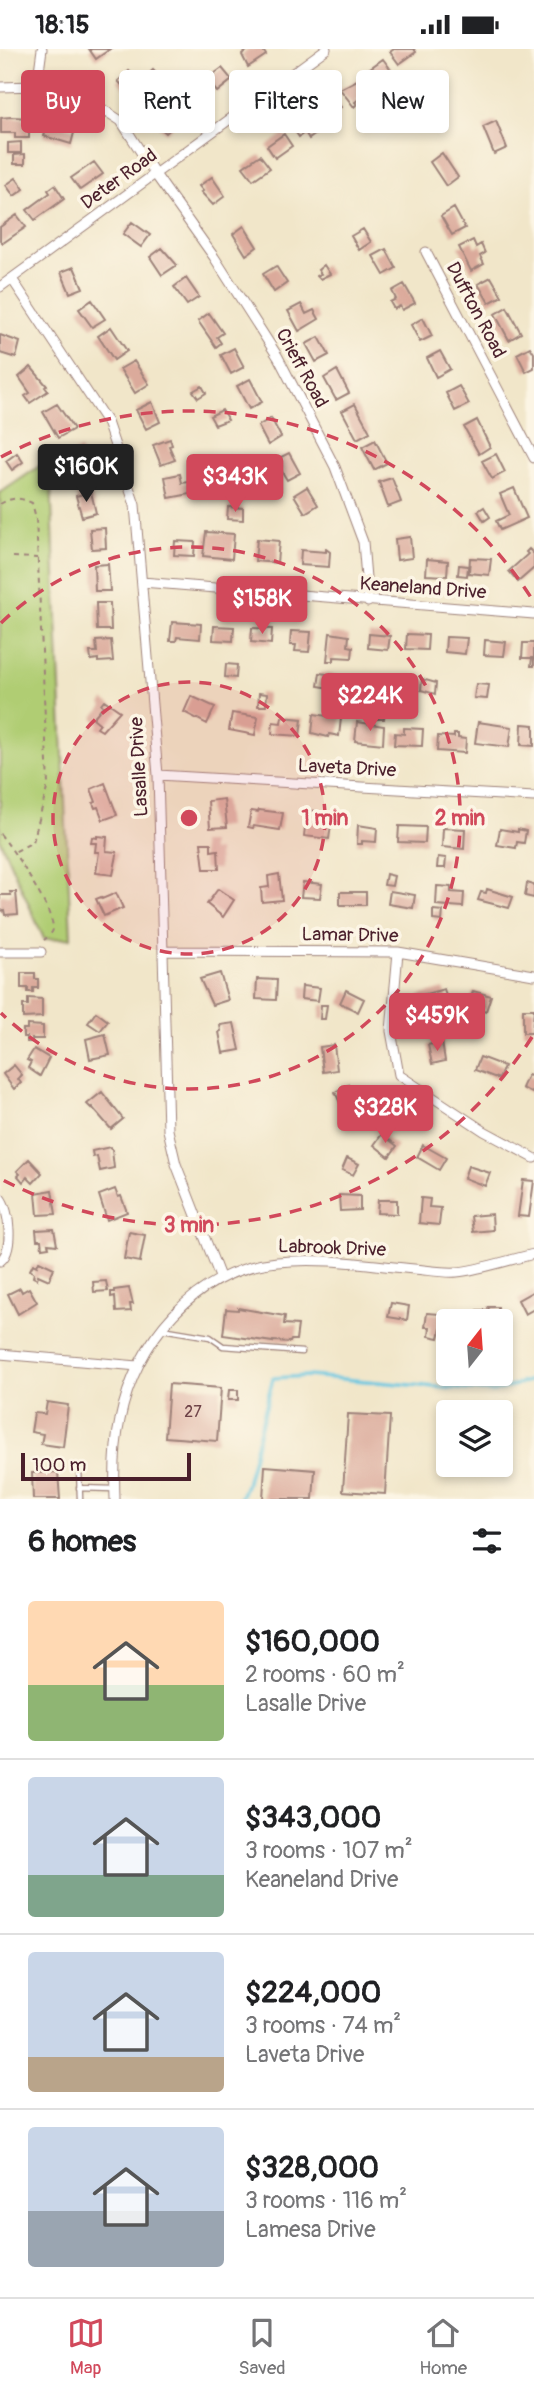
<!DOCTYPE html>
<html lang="en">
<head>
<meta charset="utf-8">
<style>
  :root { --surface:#fff; --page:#f2f2f2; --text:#202124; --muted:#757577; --line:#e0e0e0; --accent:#d1495b }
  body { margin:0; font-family:Pangolin,sans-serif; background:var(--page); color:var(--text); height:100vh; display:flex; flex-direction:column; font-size:26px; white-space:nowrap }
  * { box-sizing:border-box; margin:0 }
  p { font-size:23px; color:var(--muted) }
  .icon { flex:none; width:38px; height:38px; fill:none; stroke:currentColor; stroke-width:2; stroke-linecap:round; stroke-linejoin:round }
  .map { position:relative; height:1450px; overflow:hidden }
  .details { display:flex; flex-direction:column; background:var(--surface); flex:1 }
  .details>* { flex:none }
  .hud { position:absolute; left:21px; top:21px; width:494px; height:63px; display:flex; gap:14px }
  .needle { width:46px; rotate:17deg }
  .buttons { position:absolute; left:436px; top:1260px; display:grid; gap:14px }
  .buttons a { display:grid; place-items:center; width:77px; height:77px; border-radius:7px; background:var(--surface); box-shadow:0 4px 10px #0003; font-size:35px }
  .scale { position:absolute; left:21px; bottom:18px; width:170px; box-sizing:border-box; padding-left:7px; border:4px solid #4a1f2b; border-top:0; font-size:19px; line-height:24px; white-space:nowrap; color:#4a1f2b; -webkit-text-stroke:5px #fcf5e5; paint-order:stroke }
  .price { position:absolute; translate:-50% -60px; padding:0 16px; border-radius:7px; background:var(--accent); color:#fff; font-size:23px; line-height:46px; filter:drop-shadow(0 2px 4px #0008) }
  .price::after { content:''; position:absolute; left:50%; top:42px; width:21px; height:16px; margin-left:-10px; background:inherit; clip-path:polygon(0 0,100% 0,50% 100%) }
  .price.active { background:#222; color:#fff }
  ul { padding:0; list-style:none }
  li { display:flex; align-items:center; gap:21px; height:175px; padding:0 28px }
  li+li { border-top:2px solid var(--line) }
  li span { display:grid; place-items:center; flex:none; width:196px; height:140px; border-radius:7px; color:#555 }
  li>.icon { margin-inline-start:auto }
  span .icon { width:84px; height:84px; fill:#fffc; stroke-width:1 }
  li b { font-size:30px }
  h2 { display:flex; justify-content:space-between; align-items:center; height:84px; padding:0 28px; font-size:30px }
  .pill { padding:0 24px; border-radius:7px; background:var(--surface); box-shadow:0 4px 10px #0003; font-size:24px; line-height:63px }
  .pill.active { background:var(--accent); color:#fff }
  .status { display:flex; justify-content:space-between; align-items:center; height:49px; padding:0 35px; background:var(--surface); direction:ltr }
  .status svg { height:19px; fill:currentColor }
  .dock { display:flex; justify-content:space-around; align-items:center; height:98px; border-top:2px solid var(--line); background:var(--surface); font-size:19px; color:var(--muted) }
  .dock a { display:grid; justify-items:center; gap:4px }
  .dock .active { color:var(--accent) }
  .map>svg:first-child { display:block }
</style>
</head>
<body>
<div class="status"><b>18:15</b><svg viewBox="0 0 49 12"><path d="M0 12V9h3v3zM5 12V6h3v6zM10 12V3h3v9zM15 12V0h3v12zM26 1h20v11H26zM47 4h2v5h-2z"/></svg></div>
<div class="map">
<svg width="534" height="1450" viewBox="0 0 534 1450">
  <rect width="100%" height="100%" fill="#fcf5e5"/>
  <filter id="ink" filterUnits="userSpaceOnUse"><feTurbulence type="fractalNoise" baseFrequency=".0143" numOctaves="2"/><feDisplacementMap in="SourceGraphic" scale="14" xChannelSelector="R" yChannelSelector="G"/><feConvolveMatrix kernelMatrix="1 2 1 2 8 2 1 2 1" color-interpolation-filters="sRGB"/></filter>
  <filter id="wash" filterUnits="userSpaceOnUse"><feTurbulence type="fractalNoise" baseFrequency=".00686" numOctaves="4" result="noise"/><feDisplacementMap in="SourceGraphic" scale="28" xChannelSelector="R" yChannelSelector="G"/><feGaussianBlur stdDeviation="1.57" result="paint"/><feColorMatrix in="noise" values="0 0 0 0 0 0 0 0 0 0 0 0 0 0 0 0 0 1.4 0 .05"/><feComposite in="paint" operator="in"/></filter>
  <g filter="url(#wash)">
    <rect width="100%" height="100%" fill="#f1e6c9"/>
    <!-- green -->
    <path fill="#b0cd73" stroke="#7d764f" stroke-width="2" d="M50,410L71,889L44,890L0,791V444Z"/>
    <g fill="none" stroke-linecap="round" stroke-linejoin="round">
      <!-- stream -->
      <path stroke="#63c6e1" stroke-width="3.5" d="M240,1450L246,1436L273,1329L308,1327L493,1343L534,1330"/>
    </g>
    <g id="blocks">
      <!-- building -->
      <path fill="#dbaa9b" d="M89,0H110L96,10Z
        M249,0H262L266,6L248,18L242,6Z
        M394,0H414L416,3L399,15L390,3Z
        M383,10L392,22L376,35L366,22Z
        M222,19L232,31L217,43L207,30Z
        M153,21L161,29L136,51L118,32L129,22L140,33Z
        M177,29L186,39L177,47L169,36Z
        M359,30L368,43L355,53L357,55L354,58L340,40Z
        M332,46L341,58L325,71L315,59Z
        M158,53L177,74L166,84L154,73L155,72L147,64Z
        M307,63L320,82L309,90L305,83L299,88L290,75Z
        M11,68L29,69V89H15V84H1V69Z
        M496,72L507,99L494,105L483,78Z
        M48,73L75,80L71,95L44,87Z
        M284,85L292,97L275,109L267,97Z
        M21,93V104H8V94Z
        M442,104L458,128L446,137L430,113Z
        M25,105V115H14V106Z
        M260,106L270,119L253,131L243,118Z
        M94,113L103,125L80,141L71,129Z
        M212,128L225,147L213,156L201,143L203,142L199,137Z
        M16,129L24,140L14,147L6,136Z
        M55,136L64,150L35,171L27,161L50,144L48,141Z
        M454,159L465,179L452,186L441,167Z
        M17,166L26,178L3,194L0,191V178Z
        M132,173L150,186L141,198L123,185Z
        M244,177L257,198L246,206L233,185Z
        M363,180L371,193L359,201L351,187Z
        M473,191L476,198L481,195L485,204L480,207L484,215L471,222L459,198Z
        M162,199L177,216L162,226L150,208Z
        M386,200L396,219L384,226L373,207Z
        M324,216L330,225L320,230L317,227L321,225L318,221Z
        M276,217L287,234L274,243L263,225Z
        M74,218L83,239L70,244L61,223Z
        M491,228L502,247L489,254L478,235Z
        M186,229L199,248L187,256L174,238Z
        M404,235L415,254L402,261L400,257L394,260L390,253L396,250L392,242Z
        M92,251L105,270L92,278L79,260Z
        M301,255L306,265L314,261L319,270L299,282L288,262Z
        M507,258L521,284L509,291L495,265Z
        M209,264L223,284L217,288L221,294L216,298L198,272Z
        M423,269L432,287L420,293L411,276Z
        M111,278L127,302L114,311L98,287Z
        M0,286L20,293L16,309L0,304Z
        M319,288L329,306L316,313L306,295Z
        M530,298L534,304V319L526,323L517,305Z
        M234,299L244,318L231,325L221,306Z
        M440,302L450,320L436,328L427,309Z
        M134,312L149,335L135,344L120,320Z
        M31,318L47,337L45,338L48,342L30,354L25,347L30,344L19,328Z
        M337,321L349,344L336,351L324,329Z
        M250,330L262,353L249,360L237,337Z
        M202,337L206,344L198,349L193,342Z
        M459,337L469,355L455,362L446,344Z
        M152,353L160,373L146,380L136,361Z
        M57,355L74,380L58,389L43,363Z
        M355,355L370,383L357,390L342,362Z
        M222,361L228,371L215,376L210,367Z
        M271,369L281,388L268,396L258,377Z
        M477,371L490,398L479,405L464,378Z
        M170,390L172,396L169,397L175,411L161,416L153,396Z
        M375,391L387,414L374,421L362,398Z
        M80,400L90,421L77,427L73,421L71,422L68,417L71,415L67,407Z
        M17,404L23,413L12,421L6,412Z
        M289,404L300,424L287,431L275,411Z
        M496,405L505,423L492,430L482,412Z
        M180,425L182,434L198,432L200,439L193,440L194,443L190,445L169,449L165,428Z
        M392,429L401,453L388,458L379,433Z
        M225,433L227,446L215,448L213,435Z
        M307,438L318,456L305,464L294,446Z
        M514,439L527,469L500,481L496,472L509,466L500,445Z
        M91,443L96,464L82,468L76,447Z
        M228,458L243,459V471L227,470Z
        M484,458L490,468L484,472L478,462Z
        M105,479L106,499L92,500L90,480Z
        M206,483L234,485L232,510L203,507Z
        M410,488L412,509L397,511L395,490Z
        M257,490L279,492L277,514L255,512Z
        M175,492L195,493L194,507L174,506Z
        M326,500L330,503L329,518L300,516L301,501L326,503Z
        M529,500L534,505V519L518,533L509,522L528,505L526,503Z
        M470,509L491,510L489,526L469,524Z
        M427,510L448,512L447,527L426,526Z
        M108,515L110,542H95L94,516Z
        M459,516L468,517L467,527L458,526Z
        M96,554H110L111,581H97Z
        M172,573L201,575L200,590L177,588L176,592H170Z
        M214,577L234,578L233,592L213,591Z
        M252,579L272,580L271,595L251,593Z
        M291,582L311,583L309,603L295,602L296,596H290Z
        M330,584L349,587L348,597L353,598L352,609L334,608V612H327Z
        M369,585L390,587L388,601L368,599Z
        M407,585L428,586L427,601L406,600Z
        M446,588L467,589L465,605L445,603Z
        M111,591L113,612L98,613V610L91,611L90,603H97L96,592Z
        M485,591L506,593L504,607L484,606Z
        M523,594H534V617H531L532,609H522Z
        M226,615L237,616L236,629L225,628Z
        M320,624L340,627L338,640L318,637Z
        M422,630L436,634L435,645L421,641Z
        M476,635L489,636L487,650L474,649Z
        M259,644L267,645L266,657H258Z
        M378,646L386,649L384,670H377Z
        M191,647L215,658L207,675L184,663Z
        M104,651L120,662L102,682L97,679L100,675L93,669L103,657L101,655Z
        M232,664L258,668L255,686L229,681Z
        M314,665L341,669L339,687L329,685L328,688L312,684Z
        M282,668L302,670L300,687L272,685L273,673L281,674Z
        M357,673L384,677L383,695L355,692Z
        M478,673L512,678L509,698L475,694Z
        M522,675L534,676V697L521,696Z
        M404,679L423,680L422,697L394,696L395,684L404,685Z
        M454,685H458V689L466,690L465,704L437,702L438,687L454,688Z
        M105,734L117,766L103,771L98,758L95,759L93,754L96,753L91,740Z
        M224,750L227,778L210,779L208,752Z
        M259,761L283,764L280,781L254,777L253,779L248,778L251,762L258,763Z
        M307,761L315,762V767L332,769L329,790L304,787Z
        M358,776L377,779L376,793L362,792V795H357Z
        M399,777L426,778L425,794L398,793Z
        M443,779L465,780L464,800L442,798Z
        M500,780L518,783V780L526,782L524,794L517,793L516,799L497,796Z
        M97,787L107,788L106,802L116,803L117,806L113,826L96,824L99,803H95L96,794H91L92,788L97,789Z
        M201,794H211V802L218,801L219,820H204Z
        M438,808L446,809L445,819H437Z
        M279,825L282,851L262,853L261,839L269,838L268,827Z
        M386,825L394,827L392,837L384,836Z
        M303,833L322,835L320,849L301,848Z
        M527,834L534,836V849L525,847Z
        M437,837L451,838V843L464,844L463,858L436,856Z
        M218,840L234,851L223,868L207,855Z
        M487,840L513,848L509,859L478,851L481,843L486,844Z
        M390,842L415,846L413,859L388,855Z
        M10,843H16L18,865L5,866L4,861L0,862V846H11Z
        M340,843H366V856H340Z
        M116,844L123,859L104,867L96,850L101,848L102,850Z
        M433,861L443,862L442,872L433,871Z
        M21,924H35V930H38V939H33V943H28V939H21Z
        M220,924L228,951L212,956L200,930Z
        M257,930L277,931L276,951L256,950Z
        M302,937L320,939L318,952L301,950Z
        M444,940L448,952L423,960L419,947Z
        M346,941L364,950L358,963L340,954Z
        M473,942L491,947L486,962L469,957Z
        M28,949L42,950V968L23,969V956H28Z
        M321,956H327L325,970H320Z
        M523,960H534L532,984H523Z
        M96,963L108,972L100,982L88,974Z
        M234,974L240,1001L223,1004L219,983L221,982L220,976Z
        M27,976L43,977V990H32V993H27V988H23V980H27Z
        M105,985L110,1006L90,1010L86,990Z
        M442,993L445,1012L432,1015L428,996Z
        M334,996L337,1021L323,1023L320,998Z
        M34,1000L49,1009L40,1027L28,1019L31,1013L27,1011Z
        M480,1008L504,1017L499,1030L475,1021Z
        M14,1016L22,1026L18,1030L21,1034L14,1040L3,1025Z
        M528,1026L534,1028V1045L522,1039Z
        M349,1036L357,1059L345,1065L335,1043Z
        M102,1043L123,1070L111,1080L92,1058L91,1059L87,1055Z
        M382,1085L397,1097L389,1108L374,1096Z
        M423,1096L446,1109L439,1121L417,1108Z
        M110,1098L112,1101L114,1119L100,1122L97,1107L93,1108L92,1102Z
        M347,1109L359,1115L353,1126L342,1121Z
        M29,1110L42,1124L33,1134L27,1128L23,1133L18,1127L20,1125L17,1122Z
        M468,1117L490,1124L485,1137L464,1129Z
        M523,1131L534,1132L529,1168L518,1167Z
        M115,1140L118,1148L121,1147L127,1163L107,1171L99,1146Z
        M52,1141L56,1165L38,1166L36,1144Z
        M339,1146L360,1147V1161L340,1162Z
        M421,1149L430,1150L429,1158L441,1159L439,1176L419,1174Z
        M378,1151H397V1165L377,1164Z
        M492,1165L493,1181L473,1183L471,1167Z
        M54,1180L57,1196L48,1195L49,1198L42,1199L41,1191H37L36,1181Z
        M129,1183L145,1186L140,1213L124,1210Z
        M39,1212L54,1219L49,1231L38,1226L37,1230L33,1228L34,1224L30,1221L33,1215L37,1217Z
        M106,1232L108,1242L94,1243L93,1233Z
        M20,1239L22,1243L29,1239L37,1253L18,1265L8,1245Z
        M129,1239L133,1255H130L131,1262L116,1263L115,1247L111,1248V1243H114V1241Z
        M534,1242V1260L525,1265L518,1251Z
        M391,1254L409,1257L407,1271L388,1268Z
        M488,1258H498V1272H478V1261H489Z
        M238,1259L285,1267L284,1275L298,1276L296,1291H291L290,1293L273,1292V1293L223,1286L226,1260L238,1261Z
        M427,1264L440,1265L446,1267L445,1270L448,1271V1277L441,1280L439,1289L429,1287L430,1278H425Z
        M169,1335L221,1339L217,1392L165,1388Z
        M229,1341H238V1351H228Z
        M47,1353L68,1356L63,1398L41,1395L43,1385L31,1383L34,1364L45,1365Z
        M348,1365L390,1367L385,1445L343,1442Z
        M265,1417L315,1421L313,1450H263Z
        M58,1423L60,1450H33L32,1424Z"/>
    </g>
  </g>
  <g filter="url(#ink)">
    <use href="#blocks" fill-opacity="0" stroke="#9e827a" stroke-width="2"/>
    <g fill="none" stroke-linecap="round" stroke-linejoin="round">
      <defs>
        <path id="service" d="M162,1280L210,1288L223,1297L302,1303
          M79,1418L80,1450
          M79,1439L113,1440"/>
        <path id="minor" d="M37,37L42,0
          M0,38L37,37L90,52L121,72L155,125L214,208L278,308L335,418L363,493L368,553
          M426,203L534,409
          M12,230L107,373L135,456L158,726L168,1081L176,1115L220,1228
          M0,238L326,0
          M142,533L534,565
          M158,726L534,748
          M163,902L398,903L534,926
          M0,903H41
          M398,903L391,982L399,1026L484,1082L534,1109
          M0,1149C10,1161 14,1202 0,1212
          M0,1305L138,1317
          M115,1450C114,1423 114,1397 120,1371C135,1293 195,1221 277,1213C322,1208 370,1216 414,1220C428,1221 443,1224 457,1223C479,1221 512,1210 534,1205"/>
      </defs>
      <!-- service casing -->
      <use href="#service" stroke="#9e827a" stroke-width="7"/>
      <!-- minor casing -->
      <use href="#minor" stroke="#9e827a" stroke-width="11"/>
      <!-- path -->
      <path stroke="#9e827a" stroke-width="2" stroke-dasharray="5 5" stroke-linecap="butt" d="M0,455C12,448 20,448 32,454L36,469L48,736L33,793L14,803
        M13,508L37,509
        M0,785C13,800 52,860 53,878C54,884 47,888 44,891"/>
      <!-- service -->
      <use href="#service" stroke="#fff" stroke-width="4.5"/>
      <!-- minor -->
      <use href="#minor" stroke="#fff" stroke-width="9"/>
    </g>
  </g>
  <!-- distance rings -->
  <circle cx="189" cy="769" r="136" fill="#d1495b" fill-opacity=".12"/>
  <g fill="none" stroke="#d1495b" stroke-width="3.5" stroke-dasharray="12 9">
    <circle cx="189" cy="769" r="136"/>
    <path d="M1 574A271 271 0 1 1 1 964"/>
    <path d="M532 988A407 407 0 0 1 1 1130M1 408A407 407 0 0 1 532 550"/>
  </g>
  <g text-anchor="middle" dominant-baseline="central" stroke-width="7" stroke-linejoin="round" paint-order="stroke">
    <!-- number labels -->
    <g font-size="16" fill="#6e4247">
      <text x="193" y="1363">27</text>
    </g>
    <!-- street labels -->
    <g font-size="19" fill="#4a1f2b" stroke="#fcf5e5">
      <text transform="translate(119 130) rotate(-36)">Deter Road</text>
      <text transform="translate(476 261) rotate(62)">Duffton Road</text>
      <text transform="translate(302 319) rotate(61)">Crieff Road</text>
      <text transform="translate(423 539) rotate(4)">Keaneland Drive</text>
      <text transform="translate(139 718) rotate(-93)">Lasalle Drive</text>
      <text transform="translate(347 719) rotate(3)">Laveta Drive</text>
      <text transform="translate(350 886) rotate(1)">Lamar Drive</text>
      <text transform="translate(332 1199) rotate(2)">Labrook Drive</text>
    </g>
  </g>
  <circle cx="189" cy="769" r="10" fill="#d1495b" stroke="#fcf5e5" stroke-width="3.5"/>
  <g font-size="21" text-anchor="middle" font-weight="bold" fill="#d1495b" stroke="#fcf5e5" stroke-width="7" stroke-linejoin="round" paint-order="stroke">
    <text x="325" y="776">1 min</text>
    <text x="460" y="776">2 min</text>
    <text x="189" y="1183">3 min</text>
  </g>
</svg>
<div class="buttons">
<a><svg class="needle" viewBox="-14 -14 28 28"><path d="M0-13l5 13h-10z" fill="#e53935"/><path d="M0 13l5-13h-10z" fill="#757577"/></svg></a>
<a><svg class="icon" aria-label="layers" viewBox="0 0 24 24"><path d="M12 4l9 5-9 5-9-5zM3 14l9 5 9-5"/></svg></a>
</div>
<div class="scale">100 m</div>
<b class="price active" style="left:86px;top:455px">$160K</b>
<b class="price" style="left:235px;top:465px">$343K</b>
<b class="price" style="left:262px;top:587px">$158K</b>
<b class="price" style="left:370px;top:684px">$224K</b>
<b class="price" style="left:437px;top:1004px">$459K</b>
<b class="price" style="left:385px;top:1096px">$328K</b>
<div class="hud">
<a class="pill active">Buy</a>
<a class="pill">Rent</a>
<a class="pill">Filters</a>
<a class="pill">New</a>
</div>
</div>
<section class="details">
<h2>6 homes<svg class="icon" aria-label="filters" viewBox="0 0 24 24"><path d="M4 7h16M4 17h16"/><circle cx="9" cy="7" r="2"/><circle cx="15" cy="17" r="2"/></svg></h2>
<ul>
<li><span style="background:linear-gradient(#ffd9b3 60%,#8fb573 0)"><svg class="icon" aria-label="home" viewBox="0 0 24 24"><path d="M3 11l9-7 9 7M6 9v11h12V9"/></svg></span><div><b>$160,000</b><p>2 rooms · 60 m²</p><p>Lasalle Drive</p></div></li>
<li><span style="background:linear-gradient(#c9d6e8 70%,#7fa58c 0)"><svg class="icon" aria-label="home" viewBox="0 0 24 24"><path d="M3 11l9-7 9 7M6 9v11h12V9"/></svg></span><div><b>$343,000</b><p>3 rooms · 107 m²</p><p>Keaneland Drive</p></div></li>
<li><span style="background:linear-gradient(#c9d6e8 75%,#b9a48a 0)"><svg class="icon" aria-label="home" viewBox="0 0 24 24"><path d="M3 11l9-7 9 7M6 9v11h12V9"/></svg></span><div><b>$224,000</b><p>3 rooms · 74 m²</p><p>Laveta Drive</p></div></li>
<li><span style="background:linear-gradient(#c9d6e8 60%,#9aa5b1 0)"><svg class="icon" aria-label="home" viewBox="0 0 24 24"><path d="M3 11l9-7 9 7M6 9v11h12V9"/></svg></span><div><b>$328,000</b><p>3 rooms · 116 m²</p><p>Lamesa Drive</p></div></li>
</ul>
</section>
<nav class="dock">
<a class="active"><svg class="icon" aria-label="map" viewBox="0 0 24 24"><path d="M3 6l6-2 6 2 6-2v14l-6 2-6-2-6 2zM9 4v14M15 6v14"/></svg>Map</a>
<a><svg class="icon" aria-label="saved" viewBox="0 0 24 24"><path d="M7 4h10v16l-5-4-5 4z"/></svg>Saved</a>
<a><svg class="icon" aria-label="home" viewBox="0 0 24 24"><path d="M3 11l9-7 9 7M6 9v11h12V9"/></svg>Home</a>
</nav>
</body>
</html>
